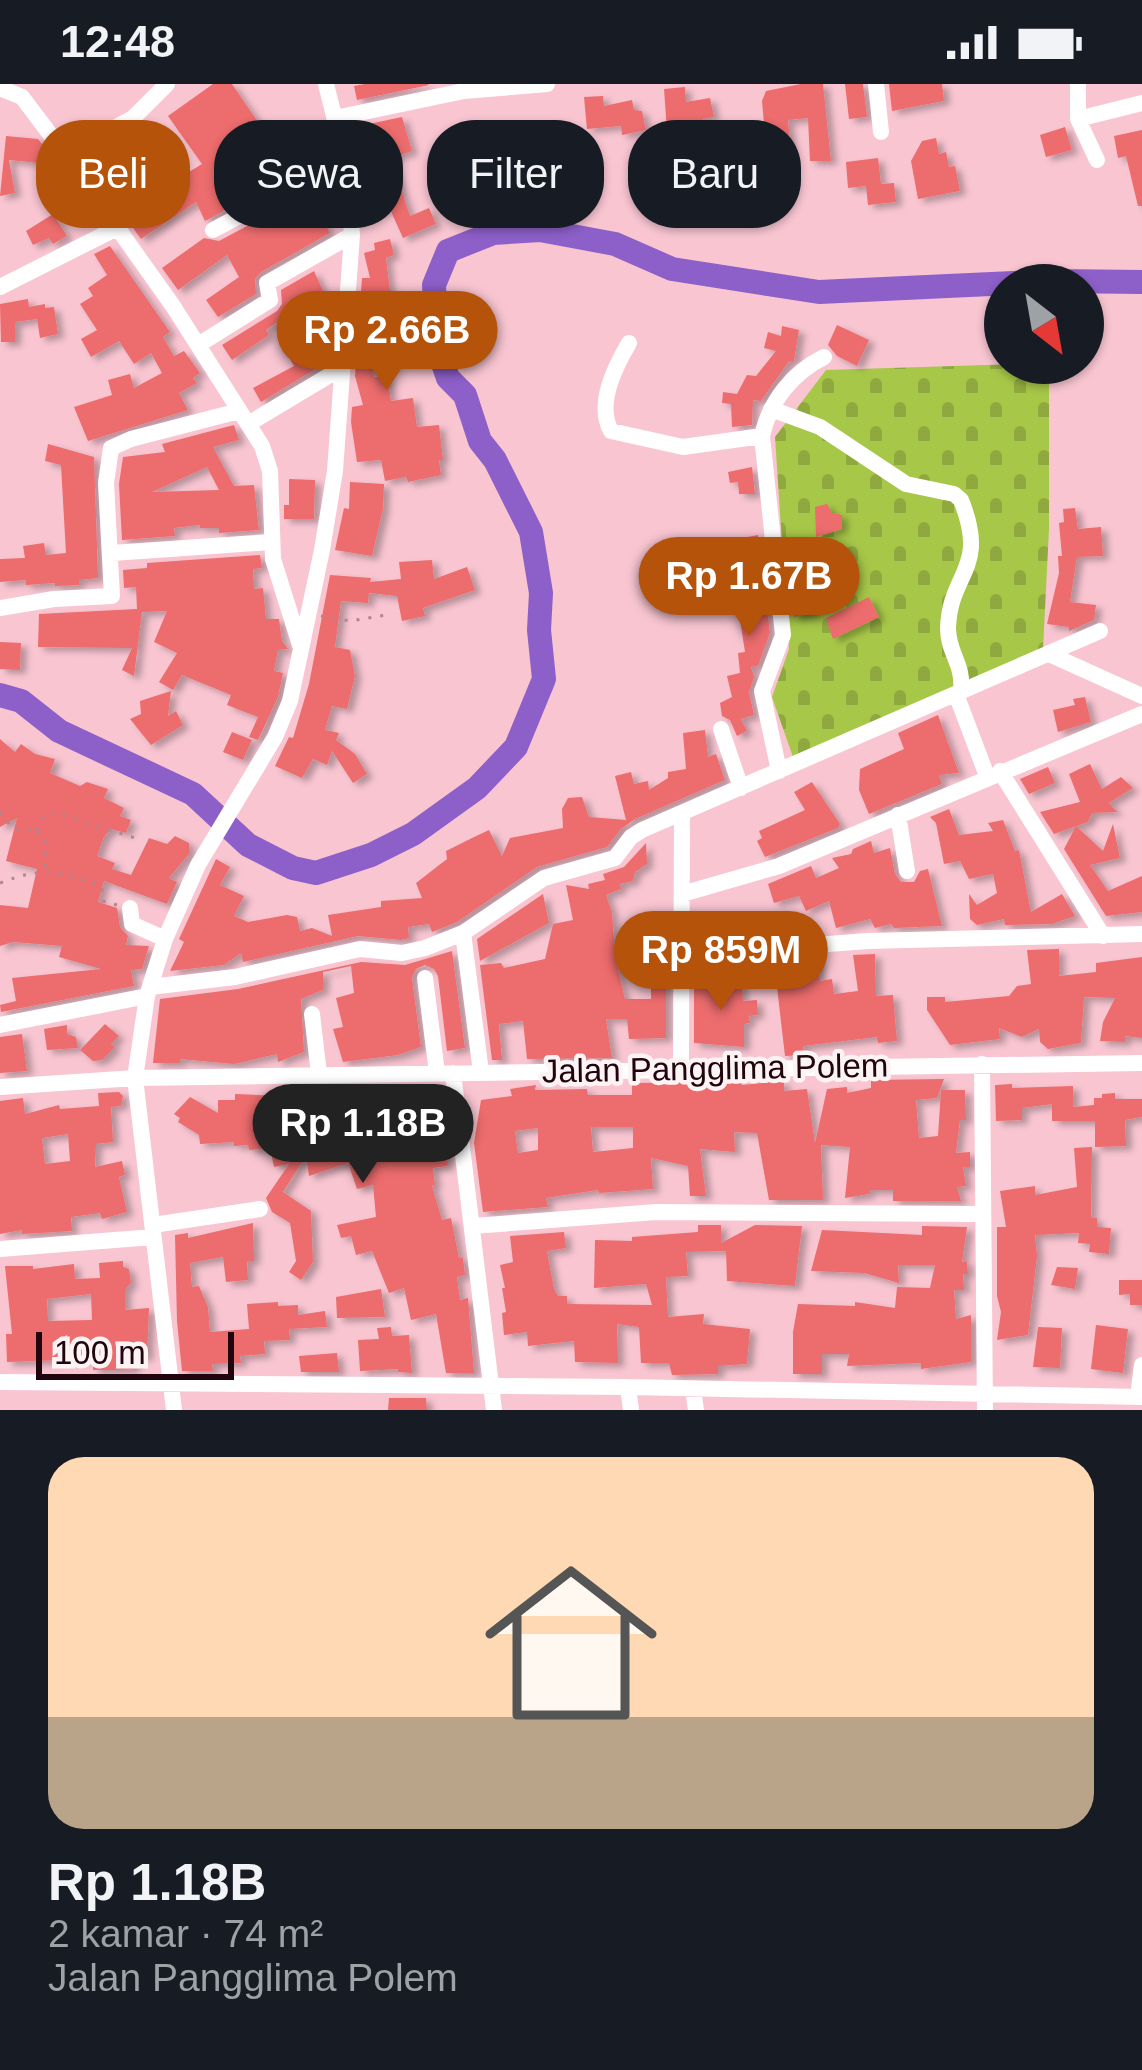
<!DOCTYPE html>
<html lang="id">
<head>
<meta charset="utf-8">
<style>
  :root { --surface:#171b24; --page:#20242c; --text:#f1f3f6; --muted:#9ea1a6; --line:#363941; --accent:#b45309 }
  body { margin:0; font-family:Arial,sans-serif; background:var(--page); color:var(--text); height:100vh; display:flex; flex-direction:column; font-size:45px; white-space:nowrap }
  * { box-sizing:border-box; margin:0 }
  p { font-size:39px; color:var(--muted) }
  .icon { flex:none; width:66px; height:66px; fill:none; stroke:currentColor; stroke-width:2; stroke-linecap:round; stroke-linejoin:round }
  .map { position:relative; height:1326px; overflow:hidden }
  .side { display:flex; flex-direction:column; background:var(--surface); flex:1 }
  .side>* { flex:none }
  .guide { position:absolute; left:36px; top:36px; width:1071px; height:108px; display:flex; gap:24px }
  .needle { width:78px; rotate:149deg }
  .tools { position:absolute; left:984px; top:180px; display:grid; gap:24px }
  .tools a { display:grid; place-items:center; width:120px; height:120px; border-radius:50%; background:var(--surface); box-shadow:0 3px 9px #0004; font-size:60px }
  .scale { position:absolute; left:36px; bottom:30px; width:198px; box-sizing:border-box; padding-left:12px; border:6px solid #20050e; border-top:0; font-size:33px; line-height:42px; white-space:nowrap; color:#20050e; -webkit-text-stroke:9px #fcf3f5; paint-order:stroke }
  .price { position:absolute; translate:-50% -102px; padding:0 27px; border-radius:42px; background:var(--accent); color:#fff; font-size:39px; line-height:78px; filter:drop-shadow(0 3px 6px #0008) }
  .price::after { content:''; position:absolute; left:50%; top:72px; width:36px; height:27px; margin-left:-18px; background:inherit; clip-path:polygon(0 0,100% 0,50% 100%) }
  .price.on { background:#222; color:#fff }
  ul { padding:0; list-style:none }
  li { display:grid; align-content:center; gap:24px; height:636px; padding:0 48px }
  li+li { border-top:3px solid var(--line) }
  li span { display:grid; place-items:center; height:372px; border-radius:36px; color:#555 }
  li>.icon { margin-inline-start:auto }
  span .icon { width:216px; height:216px; fill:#fffc; stroke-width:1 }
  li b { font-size:51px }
  .chip { padding:0 42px; border-radius:48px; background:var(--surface); box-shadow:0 3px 9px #0004; font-size:42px; line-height:108px }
  .chip.on { background:var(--accent); color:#fff }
  .status { display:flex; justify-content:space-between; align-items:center; height:84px; padding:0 60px; background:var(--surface); direction:ltr }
  .status svg { height:33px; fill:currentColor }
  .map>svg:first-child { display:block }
</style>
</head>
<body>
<div class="status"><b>12:48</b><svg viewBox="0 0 49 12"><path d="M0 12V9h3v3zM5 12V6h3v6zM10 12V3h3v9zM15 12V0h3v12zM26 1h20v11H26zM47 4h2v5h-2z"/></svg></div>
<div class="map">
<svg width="1142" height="1326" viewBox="0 0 1142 1326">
  <defs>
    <pattern id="cemetery-stones" width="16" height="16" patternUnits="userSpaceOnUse" patternTransform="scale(3)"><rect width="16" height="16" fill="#a7c748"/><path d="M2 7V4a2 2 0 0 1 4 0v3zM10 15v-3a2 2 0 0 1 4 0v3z" fill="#8fa93e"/></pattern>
    <filter id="shadow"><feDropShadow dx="6" dy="4" stdDeviation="3" flood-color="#0004"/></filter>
  </defs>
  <rect width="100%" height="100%" fill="#f8c5d1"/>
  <!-- cemetery -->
  <path fill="url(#cemetery-stones)" d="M1049,279V445L1043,565L794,676L772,613L789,565L775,353L826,286Z"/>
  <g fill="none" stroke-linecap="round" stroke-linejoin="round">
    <!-- river -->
    <path stroke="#8d5fc9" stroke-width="24" d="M0,611L21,617L59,647L193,710L248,761L293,784L316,789L371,771L413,750L477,704L516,663L544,595L539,546L541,509L531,448L495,376L480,357L465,311L448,294L437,262L434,201L448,167L493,149L540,146L615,160L672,185L819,208L1055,197L1142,198"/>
  </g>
  <!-- building -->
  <path fill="#ed6c6d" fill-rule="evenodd" filter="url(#shadow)" d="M213,0H232L260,41L234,58L256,88L288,68L293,75L312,64L319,76L205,137L196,118L141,155L128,137L132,133L102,89L149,57L176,96L202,80L168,32Z
    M365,0H428L429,1L357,16L354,2Z
    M801,0H823L831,77H810L808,34L788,36L791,71L767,73L762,17L766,7Z
    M845,0H863L867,33L849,35Z
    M889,0H942L944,17L892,27Z
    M685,3L686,18L710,14L714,33L703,35L709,89L667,94L662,48L667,47L664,5Z
    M603,12L604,22L632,16L634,26L642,27L646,46L622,51L621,42L587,45L584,13Z
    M402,33L412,67L391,74L410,132L429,124L436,140L403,154L389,123L372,129L350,44Z
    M1065,43L1072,66L1046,73L1040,51Z
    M1142,46V122H1138L1126,72L1118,74L1114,52Z
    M6,52L38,55L42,60L40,79L9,76L15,109L0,112Z
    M936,54L939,70L946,68L949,83L955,82L960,107L918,115L911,77L922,57Z
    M878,74L881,100L894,99L896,118L868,121L866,102L848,104L846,78Z
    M320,103L330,121L318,128L330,149L261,188L255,195L256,210L218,233L206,216L239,193L227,171L178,206L162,184L204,154L219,157Z
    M53,130L67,152L53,160L49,154L33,161L26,147Z
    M390,155L394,171L386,174L391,215H382L383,270H372L373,293L387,292L391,317L413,314L417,343L439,341L443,376H439L441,391L408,398L406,393L385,397L381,376L357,378L351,338L352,323L363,321L355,292L362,194H370L364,169L375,166L374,159Z
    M110,162L170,248L163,253L174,272L184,267L200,289L193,294L197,299L179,309L188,326L88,357L74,323L112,311L108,296L130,290L134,304L162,289L151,269L134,280L119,257L91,273L81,255L97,246L80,220L93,212L88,204L107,191L94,170Z
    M314,187L324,209L284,229L286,232L266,246L269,251L232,276L222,261L277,227L282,220L281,206Z
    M28,215L29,223L45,220V224L54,223L58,250L40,254L37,235L15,238V258H1L0,220Z
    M837,241L869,256L857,282L837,272L828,261Z
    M782,242L799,246L794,277H789L761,317L753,316L752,341L732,343L731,320L722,319L723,308L737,310L747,291L756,292L776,267L764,264L768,248L781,252Z
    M316,259L327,278L261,318L253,304L294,282L290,275Z
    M234,341L239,356L213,363L234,402L254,401L259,446L219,449V444H200V441L174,444L175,452L122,456L119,400L123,373L165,368L162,360ZM207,383L219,406L152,408Z
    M48,360L94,373L98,494L79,496V501L55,502V499L26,501V496L0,498V475L25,474L23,462L44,459L46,471L66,469L61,381L45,377Z
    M752,383L755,410H739L738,398L730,399L728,388Z
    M289,395L315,396L314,435H284V421H289Z
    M350,398L384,400L383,425L372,472L335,466L344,424L349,425Z
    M827,420L832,429L842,431V445L816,453L815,423Z
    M1075,424L1078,445L1101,443L1103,472L1077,473L1070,518L1096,521L1094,536L1069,547V543L1047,540L1059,489L1058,472H1062L1059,439L1064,438L1063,425Z
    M758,451L770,549L758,582L751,583L754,593L749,608L754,631L741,635L747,647L737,652L730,636L722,632L720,619L732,613L727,592L740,589L738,569L745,568L738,523L753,522L747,472L740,473L737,455Z
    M260,471L262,484L253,485L254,505L263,504L266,535H279L282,557L288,565L278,566L274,587L283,589L278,613L258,656L249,653L258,633L227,621L231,611L182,591L173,606L159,598L177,569L154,558L167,527L142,528L134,592L122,586L132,564L38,563L39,530L137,525L136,503L124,504L123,486L147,484V479Z
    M432,476L434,495L467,483L475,506L423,524L425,532L402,537L397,512L369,509L368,519L341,517L335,563L350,566L355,592L347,625L332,622L325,646L339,649L336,656L355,670L367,690L353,699L332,667L327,681L313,675L302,694L275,682L289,653L293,654L309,600L330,491L371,494L370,498L401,495L399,478Z
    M809,505L814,529L794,533L791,508Z
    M869,513L879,533L833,555L826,534Z
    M0,558L21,559L20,586L0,585Z
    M171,607L168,632L176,627L183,641L151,661L130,635L141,630L140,617Z
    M1085,613L1091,638L1058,648L1053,626L1075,621L1073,615Z
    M938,631L959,689L939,691L942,700L869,730L859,706L860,685L904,665L898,649Z
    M705,646L708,673L716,670L725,696L635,735L621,745L607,763L537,783L457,838L432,848L429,840L408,843L409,854L401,856L358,852L243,878L241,869L224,881L170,887L184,858L179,855L216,775L230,783L220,801L244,812L234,832L248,838L287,831L297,833L300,847L312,844L332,852L328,831L381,823V817L422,814L416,799L447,775L446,767L470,755L489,746L502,772L510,754L563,744L562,725L568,714L582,713L589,733L626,736L615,692L631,688L634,700L648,697L649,706L668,694V688L686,685L683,649Z
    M232,648L252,656L243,676L223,668Z
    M0,655L15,668L21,660L35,670L55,675L50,689L80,702L87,698L108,705L104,714L124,724L120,732L131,736L126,749L111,745L104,753L97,772L115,779L112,785L131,791L149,754L167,760L175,752L189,759V770L169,794L177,798L167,820L104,797L98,818L117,824L120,843L128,852L126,861L149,862L142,885L131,886L134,902L1,928L0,921L16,917L12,894L101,885L59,873L62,862L13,858L0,862V821L28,824L37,785L6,777L17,734L0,743Z
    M1090,680L1102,705L1121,693L1133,704L1109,719L1117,728L1092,729L1088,738L1054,750L1040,728L1080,718L1069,690Z
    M1048,683L1055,699L1029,710L1020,695Z
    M812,698L840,740L838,744L765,773L757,757L762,754L759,747L805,726L794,708Z
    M949,725L959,751L993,747L988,739L1003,736L1015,767L1019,766L1031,828L1062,810L1075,832L1052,840L1005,841L1004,835L977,841L970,835L969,810L977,821L997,809L993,790L969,795L960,777L944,780L936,739L930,733Z
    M1113,740L1120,774L1090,781L1108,807L1142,792V828L1106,832L1064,765L1076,742L1103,767Z
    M871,757L874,769L890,764L895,790L901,798H914L920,787L928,785L942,842L894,844L891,840L875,844L870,835L836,844L829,817L806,827L799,812L774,819L768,800L811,782L816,794L839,784L832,774L851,770L853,765Z
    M646,759L647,780L635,788L633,797L620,800L621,805L606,811L612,828L615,872L625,915H651V887L666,888V954L629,955L627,935H606L612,974L527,975L523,937L499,940L502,976H492L480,881L501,879L504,884L545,875L553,840L573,836L566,801L589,805L588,800L605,796L603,790L624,783Z
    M543,810L549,839L480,877L477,855Z
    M728,835L729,855L694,857V837Z
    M1059,865V892L1096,888V879L1142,873V954L1125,952V958L1100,957L1103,938L1115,914L1084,913L1081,959L1048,965L1040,958L1039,945L1022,953L999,944L1000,955L950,961L927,926V913H945V918L1009,912L1017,902L1031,900L1027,866Z
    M452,867L465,964L447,967L438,892L434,885L425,881L416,885L412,894L421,963L398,971L343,978L333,945L343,943L336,914L354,909L351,882L323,888V906L301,915L304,968L278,978L277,970L234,980L180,975V979H153L160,915L238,905L361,878L405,881Z
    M875,870L876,912L893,911L897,957L878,959L877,953L803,962L804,971L785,972L774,877L818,874L820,897L832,895L834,910L858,907L853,871Z
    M694,891H704L705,899H742L743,917L757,916L758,931L749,932L750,939L744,940V963L694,959Z
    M105,940L119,952L111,960L115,963L102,976L93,977L80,966Z
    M67,941V950L76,953L78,964L47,966L44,945Z
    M22,950L27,987L0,989V953Z
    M944,995L937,1014L916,1016L919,1054L938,1052L941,1006H965L966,1036H960L956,1069L970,1068V1083H963L966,1102L957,1103L961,1117H893V1106H869V1110L845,1114L850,1063L821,1061L823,1116H769L757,1049L734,1048L735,1068L700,1065L706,1112H690L688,1082L651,1074L653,1105L599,1109L598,1106L546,1114L548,1123L483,1128L474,1059L481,1016L512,1012L510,1005L536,1001L535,1006L587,1005L588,1011H632V999L741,998L742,1001L784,997V1007L807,1005L815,1059L827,1005L847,1003V1009L871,1004V996ZM591,1043H633V1064L593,1068ZM538,1044V1066L518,1069L515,1047Z
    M1012,1000V1004L1073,1002V1023L1094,1021V1014H1102V1010L1115,1009V1015H1142V1033L1125,1036L1126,1062L1095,1063V1037H1052V1020L1022,1024V1036L996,1037L995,1001Z
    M366,1003H412L414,1013L442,1008L448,1082L433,1084L435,1101L432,1102L442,1136L451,1134L459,1174H463L465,1191L457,1193L460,1216L468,1214L474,1289H446L436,1230L411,1236L404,1204L389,1209L372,1167L356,1171L351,1152L341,1154L337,1141L376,1133L373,1101L357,1105L348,1079L309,1092L306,1072L283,1108L311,1127L313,1178L301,1196L289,1188L296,1177L290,1139L272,1128L266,1114L289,1080L274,1083L270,1064L249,1066L248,1061L234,1062V1058L200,1060L199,1051L178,1038L180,1034L174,1030L190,1013L218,1029V1016H235V1010L280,1012L341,1005L367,1008ZM408,1042L407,1070L375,1077L371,1050Z
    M119,1008L123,1012L121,1022L111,1023L113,1058L96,1060L95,1083L122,1077L125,1091L119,1093L127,1128L102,1135L100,1129L71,1133L72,1147L22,1150V1146L0,1150V1017L23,1014L25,1030L59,1021L60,1025L99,1022L98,1009ZM68,1050L70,1077L45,1080L42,1054Z
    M1092,1063L1091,1134H1097V1143L1111,1144L1109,1170L1089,1168L1090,1160L1078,1159L1079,1149L1035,1151L1037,1172L1028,1251L997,1256L1001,1228L997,1212V1143H1006L1000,1107L1035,1102V1111L1077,1103L1074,1064Z
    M253,1139L254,1177H247L248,1196L226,1198L223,1173L190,1179L192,1203L199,1202L208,1223L210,1248L249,1245L247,1220L278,1218V1222L298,1221V1231L325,1227L327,1243L289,1245L290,1256L264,1257L265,1270L240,1272L241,1279L212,1280L213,1287H182L177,1237L175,1151L188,1149V1154Z
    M698,1141H721V1159L755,1141L802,1142L795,1202L727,1197L726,1167L686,1168L688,1192L666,1193L668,1233L704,1230L703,1240L750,1245L747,1280L718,1282V1290L672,1291L669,1279H641L639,1243L617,1240L618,1279L575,1278L574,1257L528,1262L527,1248L504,1251L502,1229L506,1228L502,1204H505L500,1181L513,1178L510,1152L564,1148L566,1164L547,1167L554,1205L558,1212H567V1220L652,1221L646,1200L594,1204L595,1156L632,1157V1153L698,1148Z
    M922,1142L967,1143L962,1178L967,1177L968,1190H963L964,1206H954L956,1235L971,1231V1278L921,1285V1279L847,1282L849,1270H822V1290H793V1248L798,1220L855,1222V1218L895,1224L897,1203L930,1204L935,1181H898L899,1199L864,1189L811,1187L822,1146L922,1151Z
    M123,1177V1183L129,1185L131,1199L125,1206V1226L149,1224L147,1273L138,1272L133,1285L115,1286H93V1275L7,1278L6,1250H12L5,1182H33V1185L74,1180L75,1195L100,1194L99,1179ZM91,1210L92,1236L48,1237L47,1215Z
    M1057,1183L1078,1184L1075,1205L1051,1201Z
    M1119,1196H1142V1221H1130V1210L1119,1211Z
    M381,1205L385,1233L337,1234L336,1213Z
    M1096,1241L1128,1245L1123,1289L1091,1285Z
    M391,1243L392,1252L409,1251L412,1289L398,1288V1285L360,1287L358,1256L379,1255L377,1244Z
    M1038,1243L1062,1244L1060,1284L1033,1283Z
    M337,1269L339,1288H301L299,1272Z
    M389,1314H426L427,1326H388Z"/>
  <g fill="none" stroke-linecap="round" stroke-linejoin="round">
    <!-- path -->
    <path stroke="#b18691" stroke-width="3" stroke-dasharray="3 9" stroke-linecap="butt" d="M321,532L350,537L392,530
      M0,728L14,746H34
      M36,746L46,730L54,728L135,754
      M37,747L45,756V783
      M0,799C45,782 58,787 102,802L103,817L117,821"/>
    <!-- minor -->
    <path stroke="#fff" stroke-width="16" d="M876,0L881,48
      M1078,0V35L1097,76
      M0,4L22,13L65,70L173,222L262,362L270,387L273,475L300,561
      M335,34L464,7L547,0
      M1078,35L1142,19
      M65,70L133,34L167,0
      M213,146L345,76
      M0,203L117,144
      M629,259C615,283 596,320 611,347L683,363L762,352
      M198,261L270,216L267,199L352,151
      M771,325L820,343L906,400L954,410L961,416C989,486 950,487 948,544C948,570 964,579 961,608
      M248,340L340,285
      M112,469L270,458
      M0,524L54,515L112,512L106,399L111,364L131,355L239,327
      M1049,570L1142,612
      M956,610L987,692
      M721,645L741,704
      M779,687L762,607L783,551L762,352C770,317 792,289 824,273
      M1000,687L1103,852
      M898,731L907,787
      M682,810L779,782L1142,630
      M130,824L132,840L165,855
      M463,849L481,988
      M682,871L868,857L1142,850
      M425,894L437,989
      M150,903L235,893L360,865L402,869L425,864L463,849L544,794L615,774L631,753L642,746L1100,547
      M312,930L319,990
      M0,941L147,912
      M982,980L985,1326
      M681,985L682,729
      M453,989L494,1326
      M0,1003L135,994L1142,979
      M153,1141L260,1125
      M473,1142L656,1128L983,1130
      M0,1165L153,1153
      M0,1298L628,1303L1142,1313
      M628,1303L631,1326
      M693,1305L696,1326
      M1138,1312L1142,1281
      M174,1326L135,994L147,912L165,855L198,781L275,653L290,617L322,466L335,387L352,151L345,76L326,0"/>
  </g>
  <g text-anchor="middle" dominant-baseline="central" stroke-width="9" stroke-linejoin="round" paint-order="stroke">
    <!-- street labels -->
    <g font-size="33" fill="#20050e" stroke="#fcf3f5">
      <text transform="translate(715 984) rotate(-1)">Jalan Pangglima Polem</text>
    </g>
  </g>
</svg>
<div class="tools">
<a><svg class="needle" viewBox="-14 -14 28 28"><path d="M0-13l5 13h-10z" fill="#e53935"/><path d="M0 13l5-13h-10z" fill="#9ea1a6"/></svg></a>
</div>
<div class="scale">100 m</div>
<b class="price" style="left:387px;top:309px">Rp 2.66B</b>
<b class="price" style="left:749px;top:555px">Rp 1.67B</b>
<b class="price" style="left:721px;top:929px">Rp 859M</b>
<b class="price on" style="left:363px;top:1102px">Rp 1.18B</b>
<div class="guide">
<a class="chip on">Beli</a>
<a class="chip">Sewa</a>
<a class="chip">Filter</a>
<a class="chip">Baru</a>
</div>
</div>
<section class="side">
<ul>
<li><span style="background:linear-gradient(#ffd9b3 70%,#b9a48a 0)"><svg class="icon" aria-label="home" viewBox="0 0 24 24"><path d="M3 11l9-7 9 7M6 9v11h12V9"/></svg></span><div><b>Rp 1.18B</b><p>2 kamar · 74 m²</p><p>Jalan Pangglima Polem</p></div></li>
</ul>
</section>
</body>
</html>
